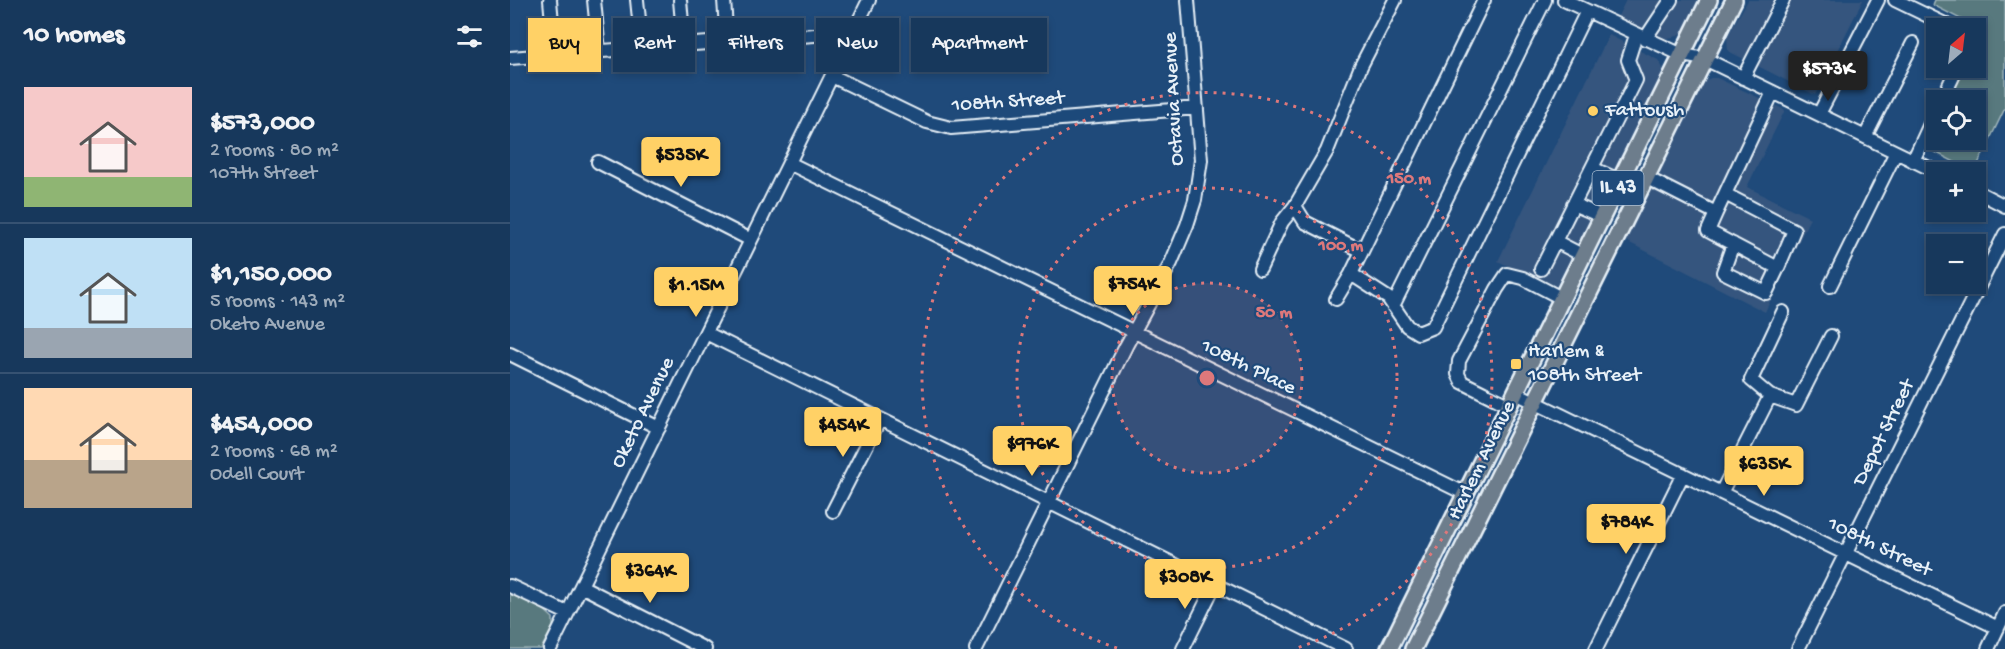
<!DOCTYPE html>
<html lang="en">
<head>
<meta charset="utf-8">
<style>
  :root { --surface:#17385c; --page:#244365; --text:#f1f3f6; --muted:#9eacbb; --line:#365272; --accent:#ffd166 }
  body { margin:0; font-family:"Gochi Hand",sans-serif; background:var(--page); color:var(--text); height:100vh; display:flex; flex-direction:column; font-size:22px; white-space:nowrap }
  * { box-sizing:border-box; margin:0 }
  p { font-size:20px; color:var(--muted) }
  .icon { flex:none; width:33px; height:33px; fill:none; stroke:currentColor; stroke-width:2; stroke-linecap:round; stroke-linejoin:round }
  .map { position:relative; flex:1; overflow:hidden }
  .drawer { display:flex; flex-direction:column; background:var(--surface); width:510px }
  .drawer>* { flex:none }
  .guide { position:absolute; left:18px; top:18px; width:570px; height:54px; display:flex; gap:12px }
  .needle { width:39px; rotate:28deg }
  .controls { position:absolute; left:1416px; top:18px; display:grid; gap:12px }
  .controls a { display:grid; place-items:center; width:60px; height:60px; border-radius:0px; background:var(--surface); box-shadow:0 3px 9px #0003,0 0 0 2px var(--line); font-size:30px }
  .price { position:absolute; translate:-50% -51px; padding:0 14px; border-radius:6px; background:var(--accent); color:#111; font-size:20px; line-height:39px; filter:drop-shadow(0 2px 3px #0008) }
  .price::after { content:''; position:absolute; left:50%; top:36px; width:18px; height:14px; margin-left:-9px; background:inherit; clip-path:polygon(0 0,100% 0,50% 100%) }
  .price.current { background:#222; color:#fff }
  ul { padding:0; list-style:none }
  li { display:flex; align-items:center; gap:18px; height:150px; padding:0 24px }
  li+li { border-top:2px solid var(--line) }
  li span { display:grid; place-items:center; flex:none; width:168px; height:120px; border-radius:0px; color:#555 }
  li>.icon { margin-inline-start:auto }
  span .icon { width:72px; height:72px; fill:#fffc; stroke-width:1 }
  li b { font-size:26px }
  h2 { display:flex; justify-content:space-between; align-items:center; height:72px; padding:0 24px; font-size:26px }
  .chip { padding:0 21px; border-radius:0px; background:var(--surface); box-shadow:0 3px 9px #0003,0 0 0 2px var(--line); font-size:21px; line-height:54px }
  .chip.current { background:var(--accent); color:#111 }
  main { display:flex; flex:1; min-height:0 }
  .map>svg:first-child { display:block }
</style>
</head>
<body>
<main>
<section class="drawer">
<h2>10 homes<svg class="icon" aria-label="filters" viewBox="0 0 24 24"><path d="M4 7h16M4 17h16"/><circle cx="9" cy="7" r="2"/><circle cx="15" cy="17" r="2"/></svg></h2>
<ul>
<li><span style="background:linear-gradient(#f6c9c9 75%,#8fb573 0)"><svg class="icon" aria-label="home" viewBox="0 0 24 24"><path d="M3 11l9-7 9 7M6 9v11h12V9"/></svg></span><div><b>$573,000</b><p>2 rooms · 80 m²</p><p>107th Street</p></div></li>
<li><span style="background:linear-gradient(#bfe0f5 75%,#9aa5b1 0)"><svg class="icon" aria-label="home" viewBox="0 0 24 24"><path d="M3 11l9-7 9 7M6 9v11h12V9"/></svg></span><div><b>$1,150,000</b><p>5 rooms · 143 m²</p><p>Oketo Avenue</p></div></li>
<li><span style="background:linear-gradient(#ffd9b3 60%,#b9a48a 0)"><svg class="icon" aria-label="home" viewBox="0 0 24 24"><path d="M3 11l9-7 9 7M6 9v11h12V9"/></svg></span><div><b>$454,000</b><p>2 rooms · 68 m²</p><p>Odell Court</p></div></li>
</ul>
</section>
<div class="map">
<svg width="1495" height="649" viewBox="0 0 1495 649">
  <rect width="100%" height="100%" fill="#1f4a7a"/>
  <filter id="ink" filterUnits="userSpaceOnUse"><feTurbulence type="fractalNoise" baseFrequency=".0167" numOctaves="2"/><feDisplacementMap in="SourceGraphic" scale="12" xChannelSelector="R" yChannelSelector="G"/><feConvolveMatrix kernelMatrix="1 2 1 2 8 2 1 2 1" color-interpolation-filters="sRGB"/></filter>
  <g filter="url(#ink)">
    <!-- built -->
    <path fill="#34557e" d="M1116,0H1189L1175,29L1168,36L1158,38H1147L1106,20Z
      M1238,0H1353L1305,95L1218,51L1217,37Z
      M1099,35L1148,60L1153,68L1152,77L1046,290L988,261Z
      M1201,78H1207L1275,110L1237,187L1300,218L1255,312L1114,240L1193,82Z"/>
    <!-- green -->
    <path fill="#58797e" stroke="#a0b5bb" stroke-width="1.5" d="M1425,0H1495V108L1464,172L1415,147L1426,123V140H1466V100H1437L1452,68H1466V39L1470,29L1423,5Z
      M0,592L32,608L43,618V626L31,649H0Z"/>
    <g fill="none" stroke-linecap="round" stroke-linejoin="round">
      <defs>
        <path id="minor" d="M40,0L45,55
          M84,0L89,51
          M127,0L132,48
          M170,0L174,45
          M214,0L217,42
          M1054,0L1172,55L1195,59L1427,172
          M1385,0L1443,28
          M1135,39L1161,0
          M0,58L344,32
          M322,76L417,122L441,128L687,108
          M1233,78L1273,0
          M1432,100L1447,68
          M1309,114L1368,0
          M1355,137L1403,43
          M1403,161L1426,111
          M88,162L241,240
          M279,163L956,494
          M1082,168L1111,181
          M1137,178L1206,213L1198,231L1268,268L1256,293L1213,272L1223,244
          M1466,191L1495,206
          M1215,194L1284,230L1268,268
          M1063,204L1093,217
          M785,206L795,222L852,251
          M1206,213L1263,92
          M1045,241L1074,256
          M750,269L772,222L785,206L817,151L851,66L885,0
          M1031,269L1126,80L1118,60L1126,35
          M841,274L878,298L897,326L908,333L923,327L1077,11
          M1320,286L1386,152
          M826,299L841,274L974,0
          M883,306L1035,0
          M1273,312L1241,380L1260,396L1286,405L1321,336
          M196,333L836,649
          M0,354L149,428
          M1006,393L1488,628
          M1000,406L952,382L948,374L949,361L987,289L997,274L1013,278L1053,299
          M1211,493L1260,396
          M323,511L370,419
          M0,586L57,613
          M71,586L195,649
          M40,649L359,0
          M466,649L616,346L661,263L677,225L685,200L691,160L678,0
          M673,649L705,584
          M1086,649L1173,474
          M1288,649L1495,234
          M1478,649L1495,613"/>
        <path id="major" d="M879,649L1199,0
          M903,649L1224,0"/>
      </defs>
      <!-- minor casing -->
      <use href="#minor" stroke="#e8f1f8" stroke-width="16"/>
      <!-- major casing -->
      <use href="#major" stroke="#e8f1f8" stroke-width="20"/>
      <!-- minor -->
      <use href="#minor" stroke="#1f4a7a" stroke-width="12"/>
      <!-- major -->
      <use href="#major" stroke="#6d7d8c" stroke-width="15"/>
    </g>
  </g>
  <!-- distance rings -->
  <circle cx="697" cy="378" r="95" fill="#dd787b" fill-opacity=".12"/>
  <g fill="none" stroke="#dd787b" stroke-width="3" stroke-dasharray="3 6">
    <circle cx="697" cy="378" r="95"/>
    <circle cx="697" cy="378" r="190"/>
    <path d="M607 648A285 285 0 1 1 787 648"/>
  </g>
  <!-- markers -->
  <g fill="#ffd166" stroke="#1f4a7a" stroke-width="2">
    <circle cx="1083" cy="111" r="6"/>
    <rect x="1000" y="358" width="12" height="12" rx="3"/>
  </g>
  <g text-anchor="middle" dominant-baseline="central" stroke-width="4.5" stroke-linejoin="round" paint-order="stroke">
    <!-- shield labels -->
    <rect fill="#1f4a7a" stroke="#acbfd2" stroke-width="1.5" x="1082.5" y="171" width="51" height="34" rx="4.5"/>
    <g font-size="20" font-weight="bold" fill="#e8f1f8">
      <text x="1108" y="188">IL 43</text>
    </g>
    <!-- street labels -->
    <g font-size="21" fill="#e8f1f8" stroke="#1f4a7a">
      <text transform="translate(665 99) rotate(-93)">Octavia Avenue</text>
      <text transform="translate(498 103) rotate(-4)">108th Street</text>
      <text transform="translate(738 368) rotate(26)">108th Place</text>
      <text transform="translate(134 413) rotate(-64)">Oketo Avenue</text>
      <text transform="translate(1375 433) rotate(-64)">Depot Street</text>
      <text transform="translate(973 461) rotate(-64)">Harlem Avenue</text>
      <text transform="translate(1369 548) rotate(26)">108th Street</text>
    </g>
    <!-- poi labels -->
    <g font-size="21" fill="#e8f1f8" stroke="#1f4a7a" text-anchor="start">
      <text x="1095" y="111">Fattoush</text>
      <text x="1018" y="352">Harlem &amp;<tspan x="1018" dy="24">108th Street</tspan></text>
    </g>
  </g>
  <circle cx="697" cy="378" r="9" fill="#dd787b" stroke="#1f4a7a" stroke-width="3"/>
  <g font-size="18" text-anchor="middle" font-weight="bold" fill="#dd787b" stroke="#1f4a7a" stroke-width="4.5" stroke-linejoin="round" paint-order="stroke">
    <text x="899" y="183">150 m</text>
    <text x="831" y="250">100 m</text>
    <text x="764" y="317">50 m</text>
  </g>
</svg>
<div class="controls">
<a><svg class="needle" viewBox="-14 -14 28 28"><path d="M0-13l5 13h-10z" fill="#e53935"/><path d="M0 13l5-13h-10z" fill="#9eacbb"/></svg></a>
<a><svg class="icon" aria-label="locate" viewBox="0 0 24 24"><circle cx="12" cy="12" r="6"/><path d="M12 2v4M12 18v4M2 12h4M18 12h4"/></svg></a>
<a>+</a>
<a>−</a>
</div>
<b class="price current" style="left:1318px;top:102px">$573K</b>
<b class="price" style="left:171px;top:188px">$535K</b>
<b class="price" style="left:623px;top:317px">$754K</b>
<b class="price" style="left:186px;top:318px">$1.15M</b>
<b class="price" style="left:333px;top:458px">$454K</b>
<b class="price" style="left:522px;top:477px">$976K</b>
<b class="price" style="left:1254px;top:497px">$635K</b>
<b class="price" style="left:1116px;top:555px">$784K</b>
<b class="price" style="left:140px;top:604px">$364K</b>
<b class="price" style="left:675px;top:610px">$308K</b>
<div class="guide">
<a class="chip current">Buy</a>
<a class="chip">Rent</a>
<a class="chip">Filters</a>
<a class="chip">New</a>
<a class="chip">Apartment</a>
</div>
</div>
</main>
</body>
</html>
